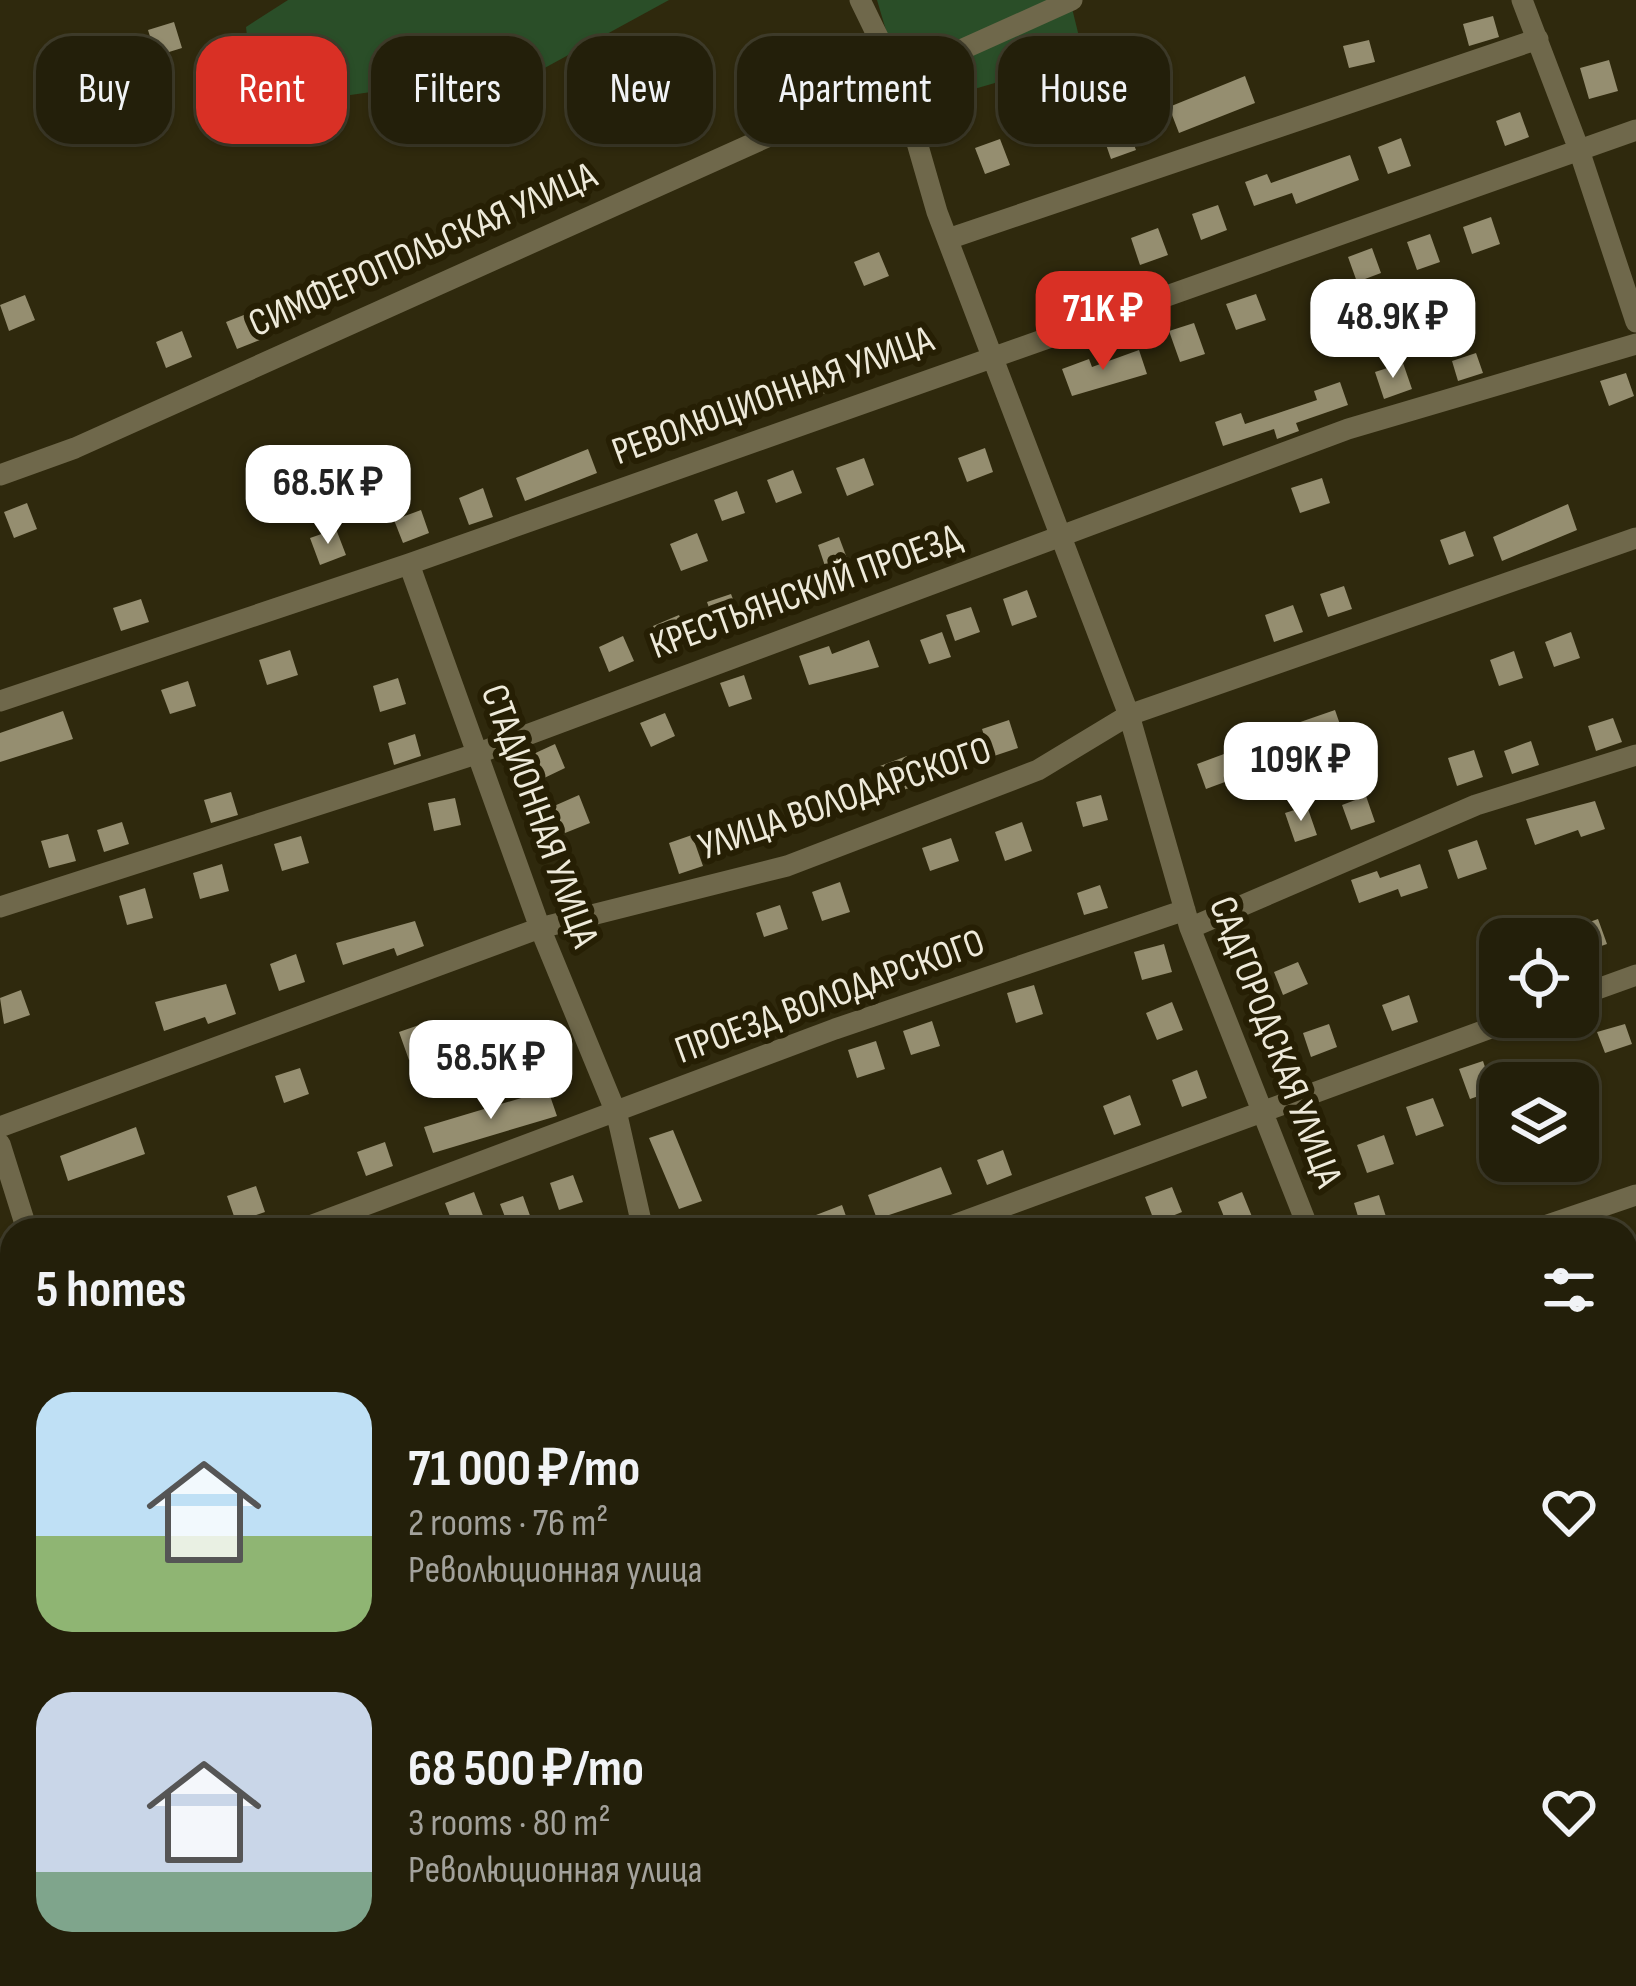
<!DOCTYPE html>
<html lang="en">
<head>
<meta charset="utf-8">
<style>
  :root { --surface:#231f0a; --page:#2b2713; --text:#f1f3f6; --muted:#a3a29c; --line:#403d2b; --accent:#d93025 }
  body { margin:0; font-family:"Sofia Sans Condensed",sans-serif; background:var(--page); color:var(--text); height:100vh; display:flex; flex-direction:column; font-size:45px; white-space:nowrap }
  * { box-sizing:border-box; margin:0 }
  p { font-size:39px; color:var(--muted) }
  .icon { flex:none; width:66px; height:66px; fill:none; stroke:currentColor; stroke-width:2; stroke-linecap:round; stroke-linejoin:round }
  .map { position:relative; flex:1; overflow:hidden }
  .drawer { position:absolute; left:0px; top:1218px; width:1638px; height:768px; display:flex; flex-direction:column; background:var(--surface); border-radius:36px 36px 0 0; box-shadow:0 3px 9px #0004,0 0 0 3px var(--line) }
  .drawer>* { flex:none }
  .hud { position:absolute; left:36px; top:36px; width:1566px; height:108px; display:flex; gap:24px }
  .fabs { position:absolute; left:1479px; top:918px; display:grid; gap:24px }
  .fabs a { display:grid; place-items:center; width:120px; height:120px; border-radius:24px; background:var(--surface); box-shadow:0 3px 9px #0004,0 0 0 3px var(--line); font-size:60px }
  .price { position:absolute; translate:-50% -102px; padding:0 27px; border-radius:24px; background:#fff; color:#222; font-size:39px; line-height:78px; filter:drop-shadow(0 3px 6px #0008) }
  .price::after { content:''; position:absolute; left:50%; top:72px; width:36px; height:27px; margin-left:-18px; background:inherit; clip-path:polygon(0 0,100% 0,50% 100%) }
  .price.current { background:var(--accent); color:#fff }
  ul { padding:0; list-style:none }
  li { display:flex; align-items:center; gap:36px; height:300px; padding:0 36px }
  li span { display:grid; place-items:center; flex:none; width:336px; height:240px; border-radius:36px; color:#555 }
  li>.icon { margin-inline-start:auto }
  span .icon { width:144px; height:144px; fill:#fffc; stroke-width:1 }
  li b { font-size:51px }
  h2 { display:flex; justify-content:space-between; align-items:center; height:144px; padding:0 36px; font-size:51px }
  .chip { padding:0 42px; border-radius:36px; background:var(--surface); box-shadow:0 3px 9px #0004,0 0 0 3px var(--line); font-size:42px; line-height:108px }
  .chip.current { background:var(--accent); color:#fff }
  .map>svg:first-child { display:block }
</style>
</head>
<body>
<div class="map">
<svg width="1636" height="1986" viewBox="0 0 1636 1986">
  <rect width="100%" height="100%" fill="#2f290d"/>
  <!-- green -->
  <path fill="#2a4e28" d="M288,0H669L433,129L371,92L255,109L246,27Z
    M877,0H1070L1084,57L909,108Z"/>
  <!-- building -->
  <path fill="#958e70" d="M1493,16L1499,37L1469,46L1463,24Z
    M174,22L182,48L156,56L148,30Z
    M1369,40L1375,62L1349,68L1343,46Z
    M1609,60L1618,91L1589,99L1580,68Z
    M1245,76L1255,103L1179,133L1169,107Z
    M1520,112L1529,137L1505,146L1496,121Z
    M1126,124L1136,150L1111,159L1102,133Z
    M1401,138L1411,166L1388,174L1378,147Z
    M1000,139L1010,165L985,174L975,148Z
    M1350,155L1359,180L1296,204L1292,193L1254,206L1245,182L1267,174L1271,183Z
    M1218,205L1227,230L1201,240L1192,214Z
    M1491,217L1500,244L1472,254L1463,227Z
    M1158,228L1168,255L1140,265L1131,238Z
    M1430,234L1440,262L1417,270L1407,242Z
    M1372,248L1381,273L1357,282L1348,257Z
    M879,252L889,276L864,286L854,262Z
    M1256,294L1266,320L1236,330L1226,304Z
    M25,295L35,320L9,331L0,305Z
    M254,311L265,338L237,349L226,322Z
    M1194,323L1205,354L1180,362L1169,331Z
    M182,331L192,357L166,368L156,342Z
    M1139,350L1147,374L1072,396L1062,369L1089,359L1092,367Z
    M1476,353L1483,373L1458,381L1452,361Z
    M833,359L844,386L817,396L807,368Z
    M1403,363L1412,389L1384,399L1375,372Z
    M1626,373L1634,396L1609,406L1600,381Z
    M1340,382L1348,405L1296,423L1299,431L1277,439L1274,429L1223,446L1215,422L1241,413L1245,424L1317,400L1314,391Z
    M765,383L774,407L747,417L738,394Z
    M709,400L719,426L697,434L687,408Z
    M660,422L669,446L642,456L633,432Z
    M985,448L993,472L967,482L958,458Z
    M588,449L597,473L525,501L516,478Z
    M864,458L874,485L847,496L836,468Z
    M793,470L802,493L776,503L767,480Z
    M1322,478L1330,503L1300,513L1291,488Z
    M483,488L493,517L469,525L459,498Z
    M737,491L745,513L722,521L714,500Z
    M27,503L37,529L14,538L4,512Z
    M1568,504L1577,530L1502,561L1493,537Z
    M421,510L429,533L403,543L394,520Z
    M336,529L346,555L320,565L310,538Z
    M1465,531L1474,556L1449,565L1440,540Z
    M697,533L708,561L681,571L670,544Z
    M912,536L921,561L898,569L889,544Z
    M839,537L848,561L826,569L818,545Z
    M789,579L799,606L774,615L765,588Z
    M1344,586L1352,609L1328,617L1320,594Z
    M1027,590L1037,617L1012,626L1003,599Z
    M731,594L741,620L716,628L707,602Z
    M141,599L149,622L121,631L113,608Z
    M1293,605L1303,632L1274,642L1265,615Z
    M971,607L980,632L955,641L946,615Z
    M679,615L689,638L663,649L653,626Z
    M942,632L951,657L929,664L920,640Z
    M1571,632L1580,658L1554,667L1545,642Z
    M623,636L634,661L609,672L599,647Z
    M869,640L879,667L809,685L799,656L829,646L832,654Z
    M290,650L298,675L267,685L259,660Z
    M1514,651L1523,678L1499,686L1490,660Z
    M744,675L752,699L729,707L720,683Z
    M398,678L406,704L380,712L373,686Z
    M188,681L196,706L170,714L161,690Z
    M1335,710L1344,736L1272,760L1263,735Z
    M63,711L73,739L0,762V733Z
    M665,713L675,736L651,747L640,723Z
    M1613,718L1622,742L1596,751L1588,726Z
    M1009,720L1018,748L991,757L982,729Z
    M415,734L421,756L394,765L388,743Z
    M1531,741L1539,765L1512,774L1504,751Z
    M555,744L565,768L540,780L529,756Z
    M1474,750L1483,777L1457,786L1448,758Z
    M1224,754L1233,779L1206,789L1197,764Z
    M907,756L917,785L890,795L880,766Z
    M231,792L238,815L211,823L204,800Z
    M579,795L590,823L565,833L554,806Z
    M1101,795L1108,820L1083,827L1076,802Z
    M1366,796L1375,822L1351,830L1342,805Z
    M455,798L461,825L434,831L428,803Z
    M1595,801L1605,829L1581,837L1578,830L1535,845L1526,819Z
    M1307,806L1317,835L1295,842L1285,813Z
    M751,815L760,841L733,850L724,824Z
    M122,822L129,844L104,852L97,830Z
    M1022,822L1032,851L1005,861L995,832Z
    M68,834L76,861L49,868L41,841Z
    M692,835L703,866L679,874L669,843Z
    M301,836L309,863L282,871L274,844Z
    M951,838L959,861L930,871L922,848Z
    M1477,840L1487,869L1458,879L1448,850Z
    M222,864L229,891L200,899L193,873Z
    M1420,864L1428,888L1401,897L1398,889L1359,903L1351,880L1377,871L1380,878Z
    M840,882L850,912L822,921L812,892Z
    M1100,885L1108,908L1084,915L1077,893Z
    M145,888L153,918L127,925L119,896Z
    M780,905L788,929L764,937L756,913Z
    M1598,919L1607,944L1578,954V939H1511L1554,922L1558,933Z
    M415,921L424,946L397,956L394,948L343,965L336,943Z
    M1164,944L1172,972L1142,980L1134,952Z
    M915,950L923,972L895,981L888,958Z
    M296,954L305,982L279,991L270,964Z
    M1298,962L1308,984L1283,995L1274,972Z
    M226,984L236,1014L208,1024L205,1017L164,1031L155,1002Z
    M1034,985L1043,1014L1016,1023L1007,993Z
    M21,990L30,1015L4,1024L0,998Z
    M1409,995L1418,1022L1392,1031L1382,1005Z
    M1172,1002L1183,1030L1157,1040L1146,1013Z
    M932,1021L940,1046L911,1055L903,1031Z
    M422,1024L432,1052L409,1060L399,1032Z
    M1329,1024L1337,1047L1311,1057L1303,1033Z
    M1625,1024L1632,1044L1605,1053L1597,1032Z
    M876,1041L885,1069L857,1078L848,1050Z
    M1483,1061L1493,1091L1470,1099L1459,1069Z
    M300,1068L309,1094L284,1103L275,1076Z
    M1197,1070L1207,1098L1182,1107L1172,1080Z
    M548,1090L557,1116L433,1153L424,1127Z
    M1130,1095L1141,1125L1114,1135L1103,1106Z
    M1433,1098L1444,1126L1416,1136L1406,1107Z
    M136,1127L145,1154L68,1181L60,1156Z
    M673,1130L702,1201L679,1209L649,1138Z
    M1384,1135L1394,1164L1367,1173L1357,1145Z
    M385,1142L393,1166L366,1176L357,1152Z
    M1003,1150L1012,1175L987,1185L977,1160Z
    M941,1167L952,1194L877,1219L868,1195Z
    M573,1175L583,1202L559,1210L550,1183Z
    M256,1186L265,1212L236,1222L227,1196Z
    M1172,1187L1182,1212L1155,1223L1145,1197Z
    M474,1192L485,1221L455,1230L445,1203Z
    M1242,1192L1253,1219L1229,1229L1218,1202Z
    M1379,1195L1389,1226L1362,1230L1354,1203Z
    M523,1196L533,1224L510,1230L500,1204Z
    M842,1205L851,1230H822L816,1215Z"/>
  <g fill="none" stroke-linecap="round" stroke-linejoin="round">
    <!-- street -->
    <path stroke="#6f684b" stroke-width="21" d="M860,0L899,80L937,212L1129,715L1190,928L1309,1230
      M1522,0L1578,147L1636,322
      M948,239L1538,39
      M0,475L75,448L1072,0
      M409,564L540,928L617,1115L643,1230
      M0,701L409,564L1636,130
      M0,907L476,754L1348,429L1636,344
      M1190,928L1476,805L1636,755
      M1578,996L1636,975
      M0,1127L540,928L787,866L1038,770L1129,715L1636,538
      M0,1144L27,1230
      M299,1230L835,1029L1185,910
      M940,1230L1521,1017
      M1533,1230L1636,1195
      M0,1337L12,1333
      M1626,1408L1636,1404
      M0,1561L12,1556
      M1626,1626L1636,1622
      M1626,1841L1636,1837
      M291,1974L296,1986
      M913,1974L918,1986
      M1577,1974L1581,1986
      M0,1986L38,1974
      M596,1986L630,1974
      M1185,1986L1217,1974"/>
  </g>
  <g text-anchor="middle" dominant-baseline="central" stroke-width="12" stroke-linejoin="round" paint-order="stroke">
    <!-- street labels -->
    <g font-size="39" fill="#eeeada" stroke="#261f04">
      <text transform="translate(423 250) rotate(-24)">СИМФЕРОПОЛЬСКАЯ УЛИЦА</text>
      <text transform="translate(773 396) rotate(-20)">РЕВОЛЮЦИОННАЯ УЛИЦА</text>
      <text transform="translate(806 592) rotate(-20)">КРЕСТЬЯНСКИЙ ПРОЕЗД</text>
      <text transform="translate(845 799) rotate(-19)">УЛИЦА ВОЛОДАРСКОГО</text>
      <text transform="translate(539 816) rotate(70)">СТАДИОННАЯ УЛИЦА</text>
      <text transform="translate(830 997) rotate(-20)">ПРОЕЗД ВОЛОДАРСКОГО</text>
      <text transform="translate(1275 1042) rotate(69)">САДГОРОДСКАЯ УЛИЦА</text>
    </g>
  </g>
</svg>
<div class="fabs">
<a><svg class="icon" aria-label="locate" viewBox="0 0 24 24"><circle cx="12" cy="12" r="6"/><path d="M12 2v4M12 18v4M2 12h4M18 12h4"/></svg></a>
<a><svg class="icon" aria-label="layers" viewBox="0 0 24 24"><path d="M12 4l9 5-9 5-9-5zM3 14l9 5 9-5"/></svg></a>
</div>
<b class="price current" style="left:1103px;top:373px">71K ₽</b>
<b class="price" style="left:1393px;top:381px">48.9K ₽</b>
<b class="price" style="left:328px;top:547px">68.5K ₽</b>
<b class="price" style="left:1301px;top:824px">109K ₽</b>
<b class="price" style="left:491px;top:1122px">58.5K ₽</b>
<div class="hud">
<a class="chip">Buy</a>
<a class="chip current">Rent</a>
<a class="chip">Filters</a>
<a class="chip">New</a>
<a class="chip">Apartment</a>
<a class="chip">House</a>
</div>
<section class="drawer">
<h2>5 homes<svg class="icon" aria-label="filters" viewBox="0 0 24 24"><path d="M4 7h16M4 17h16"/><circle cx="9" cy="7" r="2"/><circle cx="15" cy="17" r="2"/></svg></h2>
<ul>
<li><span style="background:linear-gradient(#bfe0f5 60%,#8fb573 0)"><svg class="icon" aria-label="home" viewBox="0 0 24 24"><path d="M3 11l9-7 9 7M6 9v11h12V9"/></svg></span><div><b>71 000 ₽/mo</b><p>2 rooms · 76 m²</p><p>Революционная улица</p></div><svg class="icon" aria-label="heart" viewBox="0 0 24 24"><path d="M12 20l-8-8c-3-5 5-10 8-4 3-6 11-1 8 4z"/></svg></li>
<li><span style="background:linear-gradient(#c9d6e8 75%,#7fa58c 0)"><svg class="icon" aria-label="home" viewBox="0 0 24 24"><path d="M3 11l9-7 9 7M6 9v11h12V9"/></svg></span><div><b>68 500 ₽/mo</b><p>3 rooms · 80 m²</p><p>Революционная улица</p></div><svg class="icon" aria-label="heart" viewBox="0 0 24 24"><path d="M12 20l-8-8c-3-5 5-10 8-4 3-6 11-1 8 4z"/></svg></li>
</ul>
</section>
</div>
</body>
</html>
